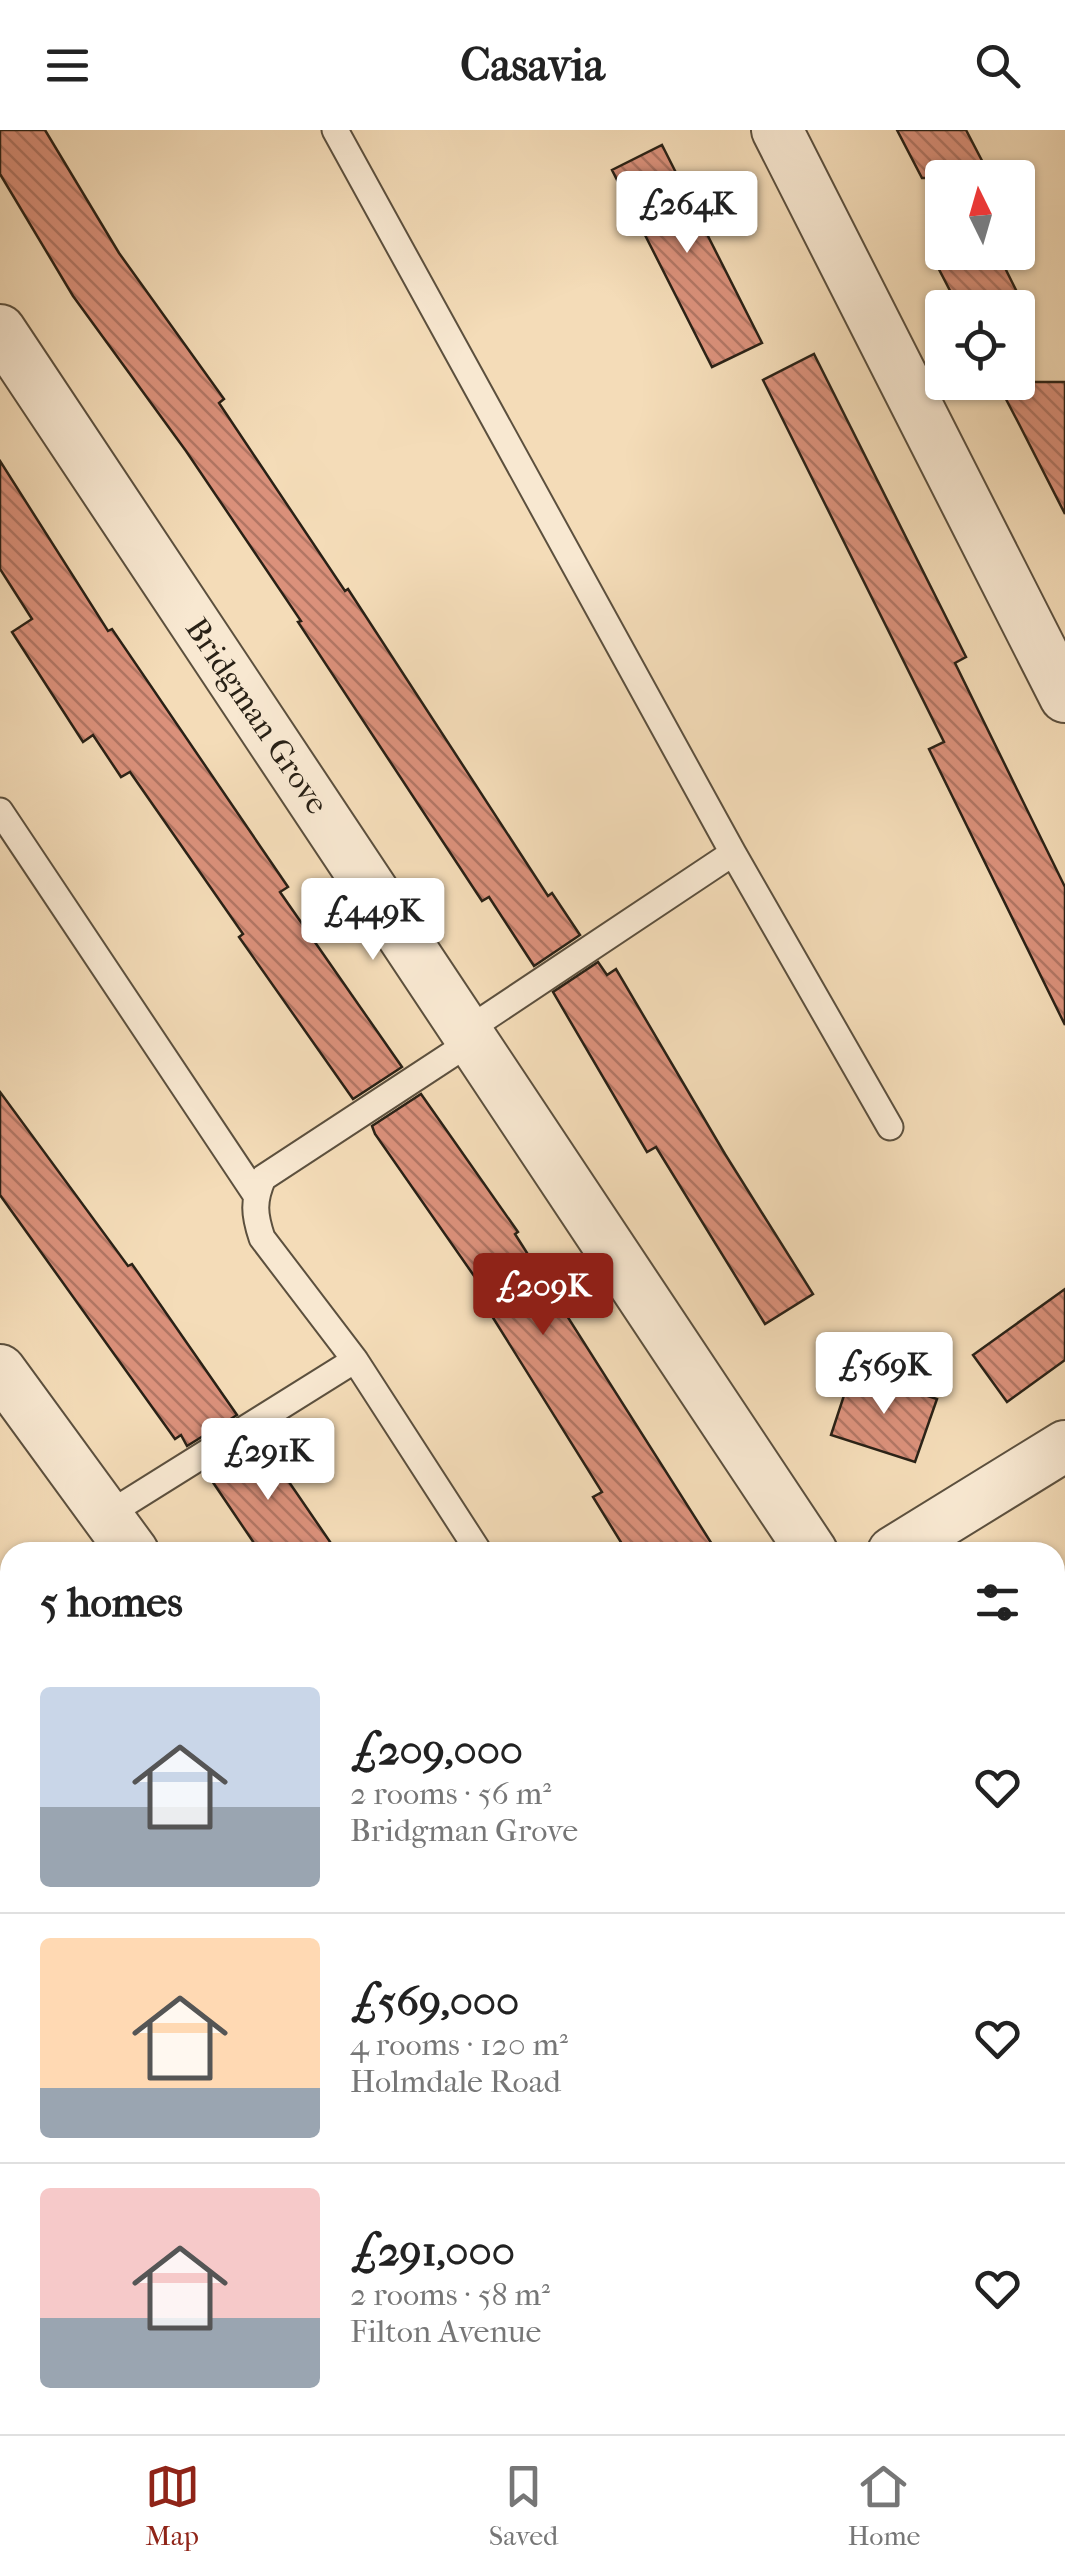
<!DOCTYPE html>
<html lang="en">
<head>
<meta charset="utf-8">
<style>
  :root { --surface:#fff; --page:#f6f6f6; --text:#222; --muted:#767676; --line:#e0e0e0; --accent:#8f2418 }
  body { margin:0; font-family:"IM FELL French Canon",serif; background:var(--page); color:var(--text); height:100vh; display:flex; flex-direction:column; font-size:38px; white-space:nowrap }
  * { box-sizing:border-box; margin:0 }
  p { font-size:32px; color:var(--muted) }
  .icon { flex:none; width:55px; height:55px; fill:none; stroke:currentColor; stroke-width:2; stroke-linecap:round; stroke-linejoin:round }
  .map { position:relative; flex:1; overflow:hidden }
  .side { position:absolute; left:0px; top:1412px; width:1065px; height:892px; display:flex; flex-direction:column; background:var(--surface); border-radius:30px 30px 0 0; box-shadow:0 2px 8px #0004 }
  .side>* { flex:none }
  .needle { width:65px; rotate:355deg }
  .fabs { position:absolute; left:925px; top:30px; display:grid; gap:20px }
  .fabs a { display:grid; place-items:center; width:110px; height:110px; border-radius:10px; background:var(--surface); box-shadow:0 2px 8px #0004; font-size:50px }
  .price { position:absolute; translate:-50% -85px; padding:0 22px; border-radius:10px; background:#fff; color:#222; font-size:32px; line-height:65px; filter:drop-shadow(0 2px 5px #0008) }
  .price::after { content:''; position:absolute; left:50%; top:60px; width:30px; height:22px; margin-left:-15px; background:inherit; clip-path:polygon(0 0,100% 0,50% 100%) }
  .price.active { background:var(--accent); color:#fff }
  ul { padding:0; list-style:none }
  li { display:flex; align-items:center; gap:30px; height:250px; padding:0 40px }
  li+li { border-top:2px solid var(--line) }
  li span { display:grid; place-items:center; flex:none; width:280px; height:200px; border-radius:10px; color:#555 }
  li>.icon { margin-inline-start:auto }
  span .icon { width:120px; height:120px; fill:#fffc; stroke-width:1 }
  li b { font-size:42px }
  h2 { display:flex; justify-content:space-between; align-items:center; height:120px; padding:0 40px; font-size:42px }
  header { display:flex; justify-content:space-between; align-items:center; height:130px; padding:0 40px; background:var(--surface); font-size:45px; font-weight:700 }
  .tab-bar { display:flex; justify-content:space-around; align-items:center; height:140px; border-top:2px solid var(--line); background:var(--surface); font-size:28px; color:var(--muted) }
  .tab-bar a { display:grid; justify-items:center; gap:5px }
  .tab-bar .active { color:var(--accent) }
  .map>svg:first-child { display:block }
</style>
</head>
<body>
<header><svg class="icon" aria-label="menu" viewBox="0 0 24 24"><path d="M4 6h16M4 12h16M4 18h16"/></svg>Casavia<svg class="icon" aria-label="search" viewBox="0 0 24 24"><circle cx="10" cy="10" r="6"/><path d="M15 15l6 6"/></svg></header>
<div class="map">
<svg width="1065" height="2304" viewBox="0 0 1065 2304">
  <defs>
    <pattern id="building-back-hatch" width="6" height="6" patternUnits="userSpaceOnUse" patternTransform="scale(2.5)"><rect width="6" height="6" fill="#db917b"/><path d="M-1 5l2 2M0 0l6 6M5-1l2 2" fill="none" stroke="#b27664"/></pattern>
  </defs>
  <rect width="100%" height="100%" fill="#f4dcb8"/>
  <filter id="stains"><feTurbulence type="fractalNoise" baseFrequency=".002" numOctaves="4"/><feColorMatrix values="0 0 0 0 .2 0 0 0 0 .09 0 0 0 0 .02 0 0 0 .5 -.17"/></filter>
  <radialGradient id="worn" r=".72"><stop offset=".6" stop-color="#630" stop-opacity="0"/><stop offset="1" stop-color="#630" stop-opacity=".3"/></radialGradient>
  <!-- building -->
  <path fill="url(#building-back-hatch)" stroke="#292116" stroke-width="2.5" d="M0,0H45L119,123L224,269L219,273L345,461L348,459L548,766L552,763L580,805L534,836L489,767L482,771L298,492L301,491L186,321L73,166L0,44Z
    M897,0H966L991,48H922Z
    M662,15L762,213L712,237L612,40Z
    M930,122H997L1025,178H959Z
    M814,224L966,527L955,533L1065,757V895L929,619L944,612L763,250Z
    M997,252H1065V384L1019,294Z
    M0,331L108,501L112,499L288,757L280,762L402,937L353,969L239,807L243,804L130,642L121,647L93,605L83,612L12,502L32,489L0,439Z
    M598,832L607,845L616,839L725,1024L813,1164L765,1194L656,1017L647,1022L553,862Z
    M0,962L128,1136L132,1134L237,1285L187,1316L181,1305L175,1309L0,1065Z
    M421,964L518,1102L515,1104L717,1422H627L593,1367L602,1362L480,1167L486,1163L375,1004L372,996Z
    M1065,1159V1230L1007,1272L973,1225Z
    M852,1241L937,1269L915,1332L831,1305Z
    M255,1311L259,1317L263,1314L337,1422H260L206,1342Z"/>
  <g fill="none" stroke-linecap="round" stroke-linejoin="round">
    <defs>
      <path id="lane" d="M335,0L733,723L890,997
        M0,681L256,1065
        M466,901L733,723
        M472,911L263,1048C253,1071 254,1084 262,1108L355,1230L479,1422
        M107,1385L355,1230
        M0,1521L10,1515
        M1055,1716L1065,1713
        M0,1811L10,1824
        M0,1918L10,1910"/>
      <path id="street" d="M777,0L1065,567
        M0,200L812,1422
        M0,1240L133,1422
        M893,1422L1065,1316
        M509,2295L512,2304
        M151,2304L157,2295"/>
    </defs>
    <!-- lane casing -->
    <use href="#lane" stroke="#5c503e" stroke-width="29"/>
    <!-- street casing -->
    <use href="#street" stroke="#5c503e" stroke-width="54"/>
    <!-- lane -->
    <use href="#lane" stroke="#f8e8d1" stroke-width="25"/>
    <!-- street -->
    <use href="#street" stroke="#f8e8d1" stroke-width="50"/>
  </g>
  <g text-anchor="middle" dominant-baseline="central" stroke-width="8" stroke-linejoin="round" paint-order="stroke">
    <!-- street labels -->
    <g font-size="32" fill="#292116" stroke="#f8e8d1">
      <text transform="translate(257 586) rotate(56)">Bridgman Grove</text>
    </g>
  </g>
  <rect width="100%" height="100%" filter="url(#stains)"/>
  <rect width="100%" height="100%" fill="url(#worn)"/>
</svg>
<div class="fabs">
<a><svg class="needle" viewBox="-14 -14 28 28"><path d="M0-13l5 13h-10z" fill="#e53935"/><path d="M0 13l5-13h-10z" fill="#767676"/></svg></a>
<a><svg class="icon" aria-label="locate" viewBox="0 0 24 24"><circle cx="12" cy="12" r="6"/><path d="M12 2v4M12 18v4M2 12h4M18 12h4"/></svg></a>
</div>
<b class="price" style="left:687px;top:126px">£264K</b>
<b class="price" style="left:373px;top:833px">£449K</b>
<b class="price active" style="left:543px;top:1208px">£209K</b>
<b class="price" style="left:884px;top:1287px">£569K</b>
<b class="price" style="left:268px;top:1373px">£291K</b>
<section class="side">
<h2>5 homes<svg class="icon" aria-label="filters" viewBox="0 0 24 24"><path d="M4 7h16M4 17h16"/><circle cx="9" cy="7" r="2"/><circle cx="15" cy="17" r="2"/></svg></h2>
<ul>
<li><span style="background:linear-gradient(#c9d6e8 60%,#9aa5b1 0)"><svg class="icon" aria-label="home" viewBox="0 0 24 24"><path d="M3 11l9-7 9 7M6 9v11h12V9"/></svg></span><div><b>£209,000</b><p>2 rooms · 56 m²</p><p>Bridgman Grove</p></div><svg class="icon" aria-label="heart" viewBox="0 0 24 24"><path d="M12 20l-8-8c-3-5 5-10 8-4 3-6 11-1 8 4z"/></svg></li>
<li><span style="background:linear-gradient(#ffd9b3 75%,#9aa5b1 0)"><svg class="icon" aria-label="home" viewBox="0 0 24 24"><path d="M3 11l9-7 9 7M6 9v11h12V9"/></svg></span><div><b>£569,000</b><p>4 rooms · 120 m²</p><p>Holmdale Road</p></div><svg class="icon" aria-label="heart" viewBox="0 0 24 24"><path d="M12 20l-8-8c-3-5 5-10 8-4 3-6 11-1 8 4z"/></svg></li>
<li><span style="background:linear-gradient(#f6c9c9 65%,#9aa5b1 0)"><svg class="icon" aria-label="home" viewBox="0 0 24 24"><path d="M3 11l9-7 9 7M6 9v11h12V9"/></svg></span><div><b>£291,000</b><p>2 rooms · 58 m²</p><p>Filton Avenue</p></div><svg class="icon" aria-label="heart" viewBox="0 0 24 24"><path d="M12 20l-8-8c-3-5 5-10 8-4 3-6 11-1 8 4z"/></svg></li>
</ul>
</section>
</div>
<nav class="tab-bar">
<a class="active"><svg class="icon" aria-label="map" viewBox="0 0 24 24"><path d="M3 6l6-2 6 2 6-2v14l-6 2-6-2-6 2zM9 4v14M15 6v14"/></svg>Map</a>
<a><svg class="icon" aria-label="saved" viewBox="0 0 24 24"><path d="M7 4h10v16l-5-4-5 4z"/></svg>Saved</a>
<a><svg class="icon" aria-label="home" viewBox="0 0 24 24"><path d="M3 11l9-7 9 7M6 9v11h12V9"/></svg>Home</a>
</nav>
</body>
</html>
